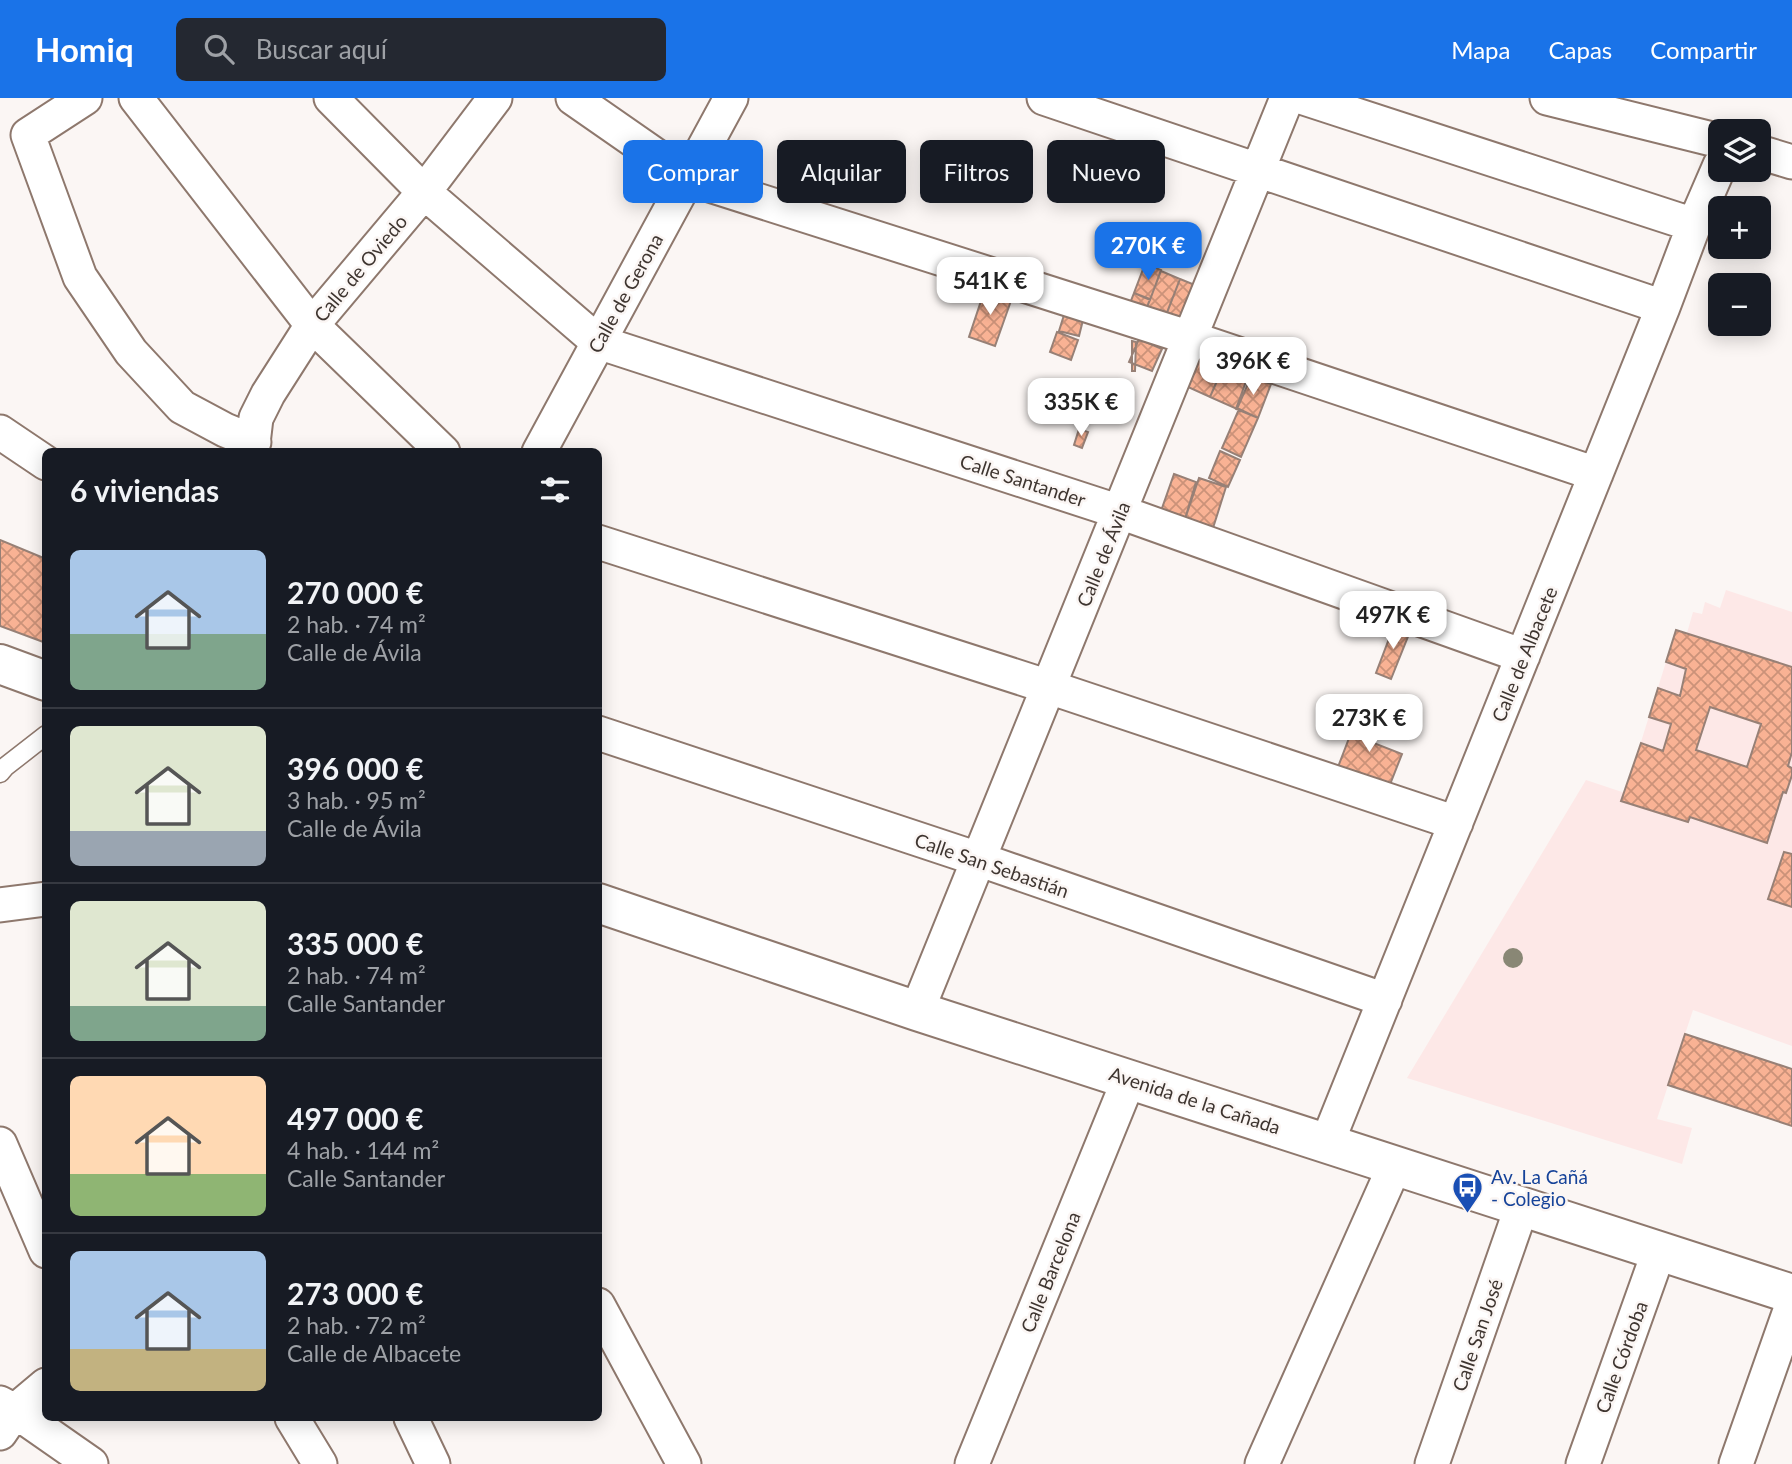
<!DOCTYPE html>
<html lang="es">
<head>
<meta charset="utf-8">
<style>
  :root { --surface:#171b24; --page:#242831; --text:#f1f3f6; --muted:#9ea1a6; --line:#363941; --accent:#1a73e8 }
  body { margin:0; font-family:Lato,sans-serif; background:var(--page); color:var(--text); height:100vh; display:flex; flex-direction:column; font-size:26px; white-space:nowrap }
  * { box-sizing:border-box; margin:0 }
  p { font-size:23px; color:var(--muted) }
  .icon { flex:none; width:38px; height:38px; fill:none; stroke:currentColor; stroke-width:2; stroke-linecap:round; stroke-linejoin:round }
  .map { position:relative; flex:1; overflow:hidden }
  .side { position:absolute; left:42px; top:350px; width:560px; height:973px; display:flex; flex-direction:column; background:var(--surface); border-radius:10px; box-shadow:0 4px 18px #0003 }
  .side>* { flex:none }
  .guide { position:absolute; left:623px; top:42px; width:665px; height:63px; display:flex; gap:14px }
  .buttons { position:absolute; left:1708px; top:21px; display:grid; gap:14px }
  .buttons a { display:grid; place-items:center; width:63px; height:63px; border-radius:10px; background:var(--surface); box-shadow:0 4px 18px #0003; font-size:35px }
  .price { position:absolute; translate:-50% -60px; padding:0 16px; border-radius:14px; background:#fff; color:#222; font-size:23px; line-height:46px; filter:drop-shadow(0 2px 4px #0008) }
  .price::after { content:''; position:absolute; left:50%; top:42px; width:21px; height:16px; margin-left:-10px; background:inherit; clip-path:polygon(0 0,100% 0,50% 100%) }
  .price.current { background:var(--accent); color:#fff }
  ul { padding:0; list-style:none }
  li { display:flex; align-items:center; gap:21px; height:175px; padding:0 28px }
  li+li { border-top:2px solid var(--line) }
  li span { display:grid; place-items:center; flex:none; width:196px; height:140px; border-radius:10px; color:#555 }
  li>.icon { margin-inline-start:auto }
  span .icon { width:84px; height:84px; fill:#fffc; stroke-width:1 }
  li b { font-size:30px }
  h2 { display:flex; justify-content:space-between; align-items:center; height:84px; padding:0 28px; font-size:30px }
  .chip { padding:0 24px; border-radius:10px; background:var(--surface); box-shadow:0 4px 18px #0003; font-size:24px; line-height:63px }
  .chip.current { background:var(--accent); color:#fff }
  header { display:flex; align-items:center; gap:42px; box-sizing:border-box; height:98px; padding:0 35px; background:var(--accent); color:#fff }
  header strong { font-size:33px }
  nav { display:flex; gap:38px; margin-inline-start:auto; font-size:24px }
  .search { width:490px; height:63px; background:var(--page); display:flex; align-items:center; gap:18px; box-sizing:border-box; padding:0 24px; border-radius:10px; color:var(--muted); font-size:26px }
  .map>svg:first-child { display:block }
</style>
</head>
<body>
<header>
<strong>Homiq</strong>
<div class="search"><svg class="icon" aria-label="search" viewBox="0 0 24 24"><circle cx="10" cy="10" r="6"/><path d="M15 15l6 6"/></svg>Buscar aquí</div>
<nav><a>Mapa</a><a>Capas</a><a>Compartir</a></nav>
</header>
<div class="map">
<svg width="1792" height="1366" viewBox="0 0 1792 1366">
  <defs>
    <pattern id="building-cross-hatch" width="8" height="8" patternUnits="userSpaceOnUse" patternTransform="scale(1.75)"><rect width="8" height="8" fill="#f9b294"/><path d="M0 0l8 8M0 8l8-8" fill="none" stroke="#cb9279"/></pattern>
  </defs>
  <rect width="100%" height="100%" fill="#fbf6f4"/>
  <!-- education -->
  <path fill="#fde8e7" d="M1726,492L1792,514V948L1693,912L1657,1021L1692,1030L1682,1066L1407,980L1586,682L1625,695L1676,532L1687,535L1693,514L1702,516L1705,504L1720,510Z"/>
  <!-- building -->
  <path fill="url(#building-cross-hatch)" stroke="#978076" stroke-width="2" fill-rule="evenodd" d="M1145,166L1161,172L1150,202L1134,195Z
    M1161,173L1180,181L1165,220L1146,212Z
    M1180,181L1195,187L1181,223L1166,217Z
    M985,191L1012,200L995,248L969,239Z
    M1134,195L1150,201L1145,214L1129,208Z
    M1064,217L1083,222L1079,238L1059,233Z
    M1057,234L1078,242L1071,262L1050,254Z
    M1139,241L1162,251L1152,273L1129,264Z
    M1132,243L1136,244L1135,273H1132Z
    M1199,262L1222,272L1210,299L1188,289Z
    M1224,266L1251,279L1237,311L1210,299Z
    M1248,278L1271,286L1258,320L1236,311Z
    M1068,282L1081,287L1075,304L1062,299Z
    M1239,311L1258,320L1241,359L1222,350Z
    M1079,331L1088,334L1082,350L1074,347Z
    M1220,353L1240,362L1228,389L1209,380Z
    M1174,376L1196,384L1185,421L1161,413Z
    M1199,380L1226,389L1213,430L1185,421Z
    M0,442L46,461V545L0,528Z
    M1395,525L1411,531L1391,581L1376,575Z
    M1676,532L1792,569V654L1788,668L1792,670V677L1786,695L1783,694L1767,745L1690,719L1688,724L1621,703L1641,645L1663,653L1671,626L1649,619L1658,590L1680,598L1686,571L1666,564ZM1710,609L1761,626L1747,669L1696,652Z
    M1359,614L1379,622L1371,644L1402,656L1389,689L1338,669Z
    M1784,754L1792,756V809L1768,801Z
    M1685,936L1792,971V1028L1668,987Z"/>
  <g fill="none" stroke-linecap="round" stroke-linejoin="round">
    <defs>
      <path id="service" d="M0,675L5,669L46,637"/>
      <path id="minor" d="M85,0L28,37L80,179L131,254L182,309L225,332L254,344
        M136,0L312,227L443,354
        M331,0L424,94L598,244L1120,414L1523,558
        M573,0L688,80L1190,240L1596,376
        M1044,0L1663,209
        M1304,0L1694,127
        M1547,0L1720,43
        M1759,54L1792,64
        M0,334L46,365
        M252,354L256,320L268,296L312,227L424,94L495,0
        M539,354L731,0
        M598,444L1049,589L1456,725
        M598,635L978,761L1385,902
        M0,807L46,801
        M917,913L1287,0
        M1327,1045L1663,209L1694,127L1720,67
        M0,1046L46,1153
        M598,1207L684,1366
        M0,1305L15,1313L91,1366
        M292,1320L320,1366
        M411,1320L433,1366
        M0,1335L15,1313L46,1287
        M972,1366L1129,981
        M1262,1366L1395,1067
        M1432,1366L1522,1108
        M1583,1366L1659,1153
        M1736,1366L1792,1207"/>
      <path id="tertiary" d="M0,566L46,583
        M598,805L917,913L1792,1196"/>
    </defs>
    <!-- service casing -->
    <use href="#service" stroke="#8e786d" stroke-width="21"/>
    <!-- minor casing -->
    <use href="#minor" stroke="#8e786d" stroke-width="37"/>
    <!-- tertiary casing -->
    <use href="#tertiary" stroke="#8e786d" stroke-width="42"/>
    <!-- service -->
    <use href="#service" stroke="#fff" stroke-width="18"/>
    <!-- minor -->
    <use href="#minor" stroke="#fff" stroke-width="33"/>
    <!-- tertiary -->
    <use href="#tertiary" stroke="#fff" stroke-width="38"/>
  </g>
  <!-- trees -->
  <circle fill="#898775" cx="1513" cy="860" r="10"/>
  <!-- icons -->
  <defs>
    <symbol id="bus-pin" viewBox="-11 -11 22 30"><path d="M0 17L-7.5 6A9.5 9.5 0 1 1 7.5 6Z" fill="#1a4fb4" stroke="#fbf6f4"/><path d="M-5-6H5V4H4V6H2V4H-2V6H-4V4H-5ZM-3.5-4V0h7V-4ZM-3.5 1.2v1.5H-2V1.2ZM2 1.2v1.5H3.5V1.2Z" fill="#fff"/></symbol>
  </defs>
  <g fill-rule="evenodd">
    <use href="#bus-pin" x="1450" y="1072" width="35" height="47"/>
  </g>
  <g text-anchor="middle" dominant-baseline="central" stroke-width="5" stroke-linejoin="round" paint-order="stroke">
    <!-- street labels -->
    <g font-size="19" fill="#3e3530" stroke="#fbf6f4">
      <text transform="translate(360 170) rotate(-50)">Calle de Oviedo</text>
      <text transform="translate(625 195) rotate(-61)">Calle de Gerona</text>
      <text transform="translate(1023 382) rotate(18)">Calle Santander</text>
      <text transform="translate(1103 456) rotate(-68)">Calle de Ávila</text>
      <text transform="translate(1524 556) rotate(-68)">Calle de Albacete</text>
      <text transform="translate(992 767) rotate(19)">Calle San Sebastián</text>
      <text transform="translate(1195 1002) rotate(18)">Avenida de la Cañada</text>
      <text transform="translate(1050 1174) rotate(-68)">Calle Barcelona</text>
      <text transform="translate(1477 1237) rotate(-71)">Calle San José</text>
      <text transform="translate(1621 1259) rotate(-70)">Calle Córdoba</text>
    </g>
    <!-- transit labels -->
    <g font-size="19" fill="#164399" stroke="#fbf6f4" text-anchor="start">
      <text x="1491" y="1078">Av. La Cañá<tspan x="1491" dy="22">- Colegio</tspan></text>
    </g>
  </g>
</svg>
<div class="buttons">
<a><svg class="icon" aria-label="layers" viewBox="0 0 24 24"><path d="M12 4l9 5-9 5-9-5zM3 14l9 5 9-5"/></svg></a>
<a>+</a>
<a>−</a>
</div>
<b class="price current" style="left:1148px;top:184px">270K €</b>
<b class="price" style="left:990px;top:219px">541K €</b>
<b class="price" style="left:1253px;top:299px">396K €</b>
<b class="price" style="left:1081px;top:340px">335K €</b>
<b class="price" style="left:1393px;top:553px">497K €</b>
<b class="price" style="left:1369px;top:656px">273K €</b>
<div class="guide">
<a class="chip current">Comprar</a>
<a class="chip">Alquilar</a>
<a class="chip">Filtros</a>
<a class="chip">Nuevo</a>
</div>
<section class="side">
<h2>6 viviendas<svg class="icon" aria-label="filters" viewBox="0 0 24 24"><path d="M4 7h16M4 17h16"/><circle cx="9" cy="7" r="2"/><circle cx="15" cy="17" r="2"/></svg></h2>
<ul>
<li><span style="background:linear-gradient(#a9c7e8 60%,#7fa58c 0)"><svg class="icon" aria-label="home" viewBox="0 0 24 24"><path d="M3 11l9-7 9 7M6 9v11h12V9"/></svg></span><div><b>270 000 €</b><p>2 hab. · 74 m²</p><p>Calle de Ávila</p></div></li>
<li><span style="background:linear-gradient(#dfe7d0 75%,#9aa5b1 0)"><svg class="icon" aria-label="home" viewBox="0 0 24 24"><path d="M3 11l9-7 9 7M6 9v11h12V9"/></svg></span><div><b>396 000 €</b><p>3 hab. · 95 m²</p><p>Calle de Ávila</p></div></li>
<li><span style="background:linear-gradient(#dfe7d0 75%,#7fa58c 0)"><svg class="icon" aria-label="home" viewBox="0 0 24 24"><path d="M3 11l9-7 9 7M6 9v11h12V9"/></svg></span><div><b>335 000 €</b><p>2 hab. · 74 m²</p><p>Calle Santander</p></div></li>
<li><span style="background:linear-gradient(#ffd9b3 70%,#8fb573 0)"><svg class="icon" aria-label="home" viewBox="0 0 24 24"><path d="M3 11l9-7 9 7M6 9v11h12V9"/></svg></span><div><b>497 000 €</b><p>4 hab. · 144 m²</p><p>Calle Santander</p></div></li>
<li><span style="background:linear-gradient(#a9c7e8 70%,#c2b280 0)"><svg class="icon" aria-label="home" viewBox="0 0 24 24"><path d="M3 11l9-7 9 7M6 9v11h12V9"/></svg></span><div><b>273 000 €</b><p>2 hab. · 72 m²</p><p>Calle de Albacete</p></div></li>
</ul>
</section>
</div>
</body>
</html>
